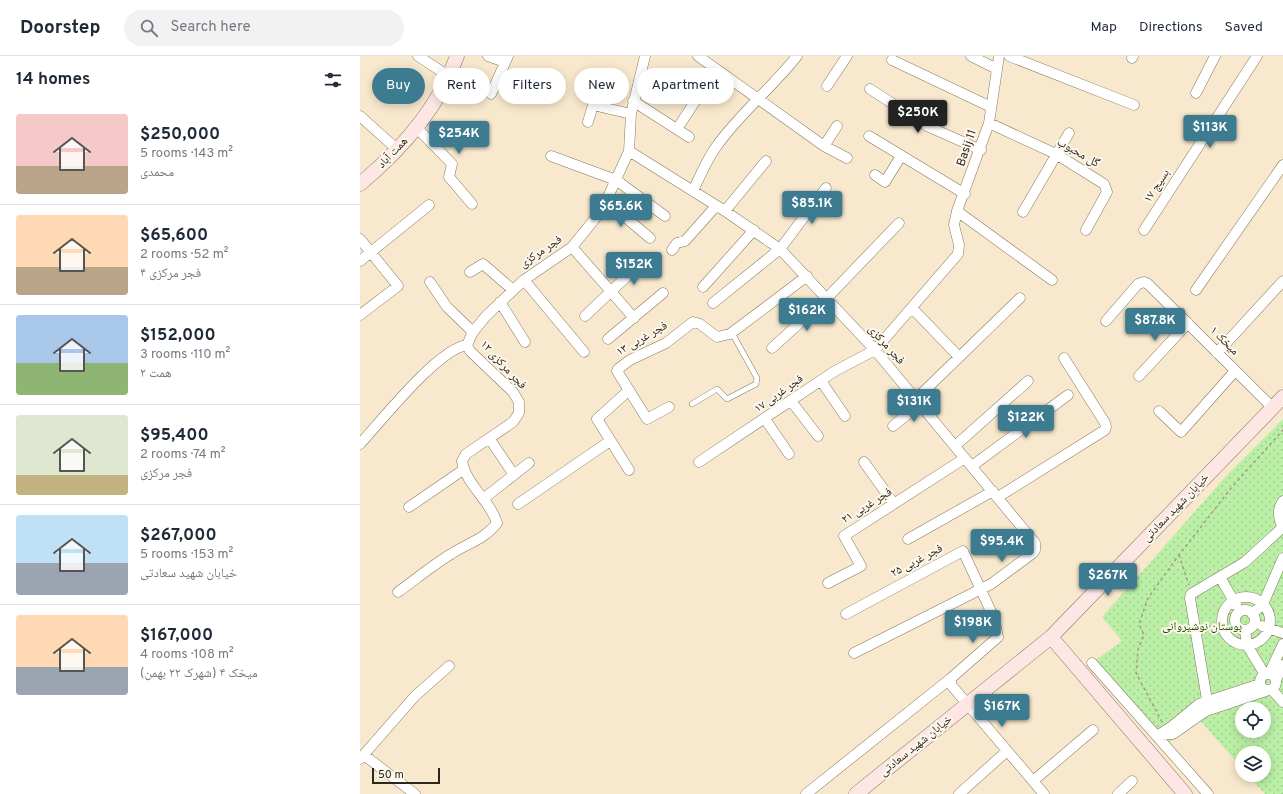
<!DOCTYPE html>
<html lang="en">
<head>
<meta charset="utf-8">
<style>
  :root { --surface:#fff; --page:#f2f2f3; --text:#1f2937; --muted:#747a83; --line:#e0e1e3; --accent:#3d7c90 }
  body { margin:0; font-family:Overpass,"Noto Naskh Arabic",sans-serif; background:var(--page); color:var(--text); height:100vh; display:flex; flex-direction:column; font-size:15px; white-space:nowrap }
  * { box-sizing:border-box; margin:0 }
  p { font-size:13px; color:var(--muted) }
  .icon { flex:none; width:22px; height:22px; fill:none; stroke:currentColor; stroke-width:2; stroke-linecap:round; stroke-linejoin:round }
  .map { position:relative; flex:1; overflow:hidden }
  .panel { display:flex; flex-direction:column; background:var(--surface); width:360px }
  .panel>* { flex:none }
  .hud { position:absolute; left:12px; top:12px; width:380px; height:36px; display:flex; gap:8px }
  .buttons { position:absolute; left:875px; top:646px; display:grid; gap:8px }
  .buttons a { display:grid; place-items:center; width:36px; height:36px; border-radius:50%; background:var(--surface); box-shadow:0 2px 10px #0003; font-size:20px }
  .scale { position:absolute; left:12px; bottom:10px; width:68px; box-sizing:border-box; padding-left:4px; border:2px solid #2c271c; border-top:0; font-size:11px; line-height:14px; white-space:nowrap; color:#2c271c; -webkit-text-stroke:3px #fdf7ec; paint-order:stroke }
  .price { position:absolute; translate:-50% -34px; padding:0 9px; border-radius:4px; background:var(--accent); color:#fff; font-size:13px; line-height:26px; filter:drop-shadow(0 1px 2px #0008) }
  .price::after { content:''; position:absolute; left:50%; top:24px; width:12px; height:9px; margin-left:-6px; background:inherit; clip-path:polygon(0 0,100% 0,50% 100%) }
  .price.selected { background:#222; color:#fff }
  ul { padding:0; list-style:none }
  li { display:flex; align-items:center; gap:12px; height:100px; padding:0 16px }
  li+li { border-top:1px solid var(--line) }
  li span { display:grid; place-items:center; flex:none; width:112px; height:80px; border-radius:4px; color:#555 }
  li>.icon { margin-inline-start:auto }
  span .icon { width:48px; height:48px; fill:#fffc; stroke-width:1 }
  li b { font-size:17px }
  h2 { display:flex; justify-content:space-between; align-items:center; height:48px; padding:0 16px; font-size:17px }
  .tag { padding:0 14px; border-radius:18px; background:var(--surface); box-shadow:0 2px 10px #0003; font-size:14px; line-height:36px }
  .tag.selected { background:var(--accent); color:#fff }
  header { display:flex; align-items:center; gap:24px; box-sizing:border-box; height:56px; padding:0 20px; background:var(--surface); border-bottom:1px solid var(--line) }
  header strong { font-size:19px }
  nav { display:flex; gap:22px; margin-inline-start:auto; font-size:14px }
  .search { width:280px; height:36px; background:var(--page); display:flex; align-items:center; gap:10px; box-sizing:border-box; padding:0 14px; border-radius:22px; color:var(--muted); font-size:15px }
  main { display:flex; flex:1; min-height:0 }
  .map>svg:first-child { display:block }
</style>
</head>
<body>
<header>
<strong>Doorstep</strong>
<div class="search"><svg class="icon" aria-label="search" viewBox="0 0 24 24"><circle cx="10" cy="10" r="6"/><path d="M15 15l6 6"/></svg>Search here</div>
<nav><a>Map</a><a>Directions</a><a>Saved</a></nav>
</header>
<main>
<section class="panel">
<h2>14 homes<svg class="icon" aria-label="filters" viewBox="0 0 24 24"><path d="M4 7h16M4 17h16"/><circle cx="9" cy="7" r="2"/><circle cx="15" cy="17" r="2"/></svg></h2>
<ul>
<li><span style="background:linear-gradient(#f6c9c9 65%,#b9a48a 0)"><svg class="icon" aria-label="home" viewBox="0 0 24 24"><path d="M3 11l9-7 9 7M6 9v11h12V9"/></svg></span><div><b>$250,000</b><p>5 rooms · 143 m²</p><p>محمدی</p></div></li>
<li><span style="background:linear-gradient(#ffd9b3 65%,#b9a48a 0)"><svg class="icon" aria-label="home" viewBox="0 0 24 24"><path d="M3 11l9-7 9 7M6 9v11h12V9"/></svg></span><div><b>$65,600</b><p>2 rooms · 52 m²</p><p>فجر مرکزی ۴</p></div></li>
<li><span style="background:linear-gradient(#a9c7e8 60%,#8fb573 0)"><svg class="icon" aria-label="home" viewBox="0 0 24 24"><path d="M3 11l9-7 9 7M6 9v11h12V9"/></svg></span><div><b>$152,000</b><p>3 rooms · 110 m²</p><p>همت ۲</p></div></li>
<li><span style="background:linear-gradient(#dfe7d0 75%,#c2b280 0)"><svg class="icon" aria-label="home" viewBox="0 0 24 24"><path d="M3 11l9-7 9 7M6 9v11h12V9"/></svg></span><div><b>$95,400</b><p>2 rooms · 74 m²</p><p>فجر مرکزی</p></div></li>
<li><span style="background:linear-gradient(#bfe0f5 60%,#9aa5b1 0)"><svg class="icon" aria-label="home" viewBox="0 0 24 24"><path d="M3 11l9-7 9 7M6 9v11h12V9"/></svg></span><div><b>$267,000</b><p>5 rooms · 153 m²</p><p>خیابان شهید سعادتی</p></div></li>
<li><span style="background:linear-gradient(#ffd9b3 65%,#9aa5b1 0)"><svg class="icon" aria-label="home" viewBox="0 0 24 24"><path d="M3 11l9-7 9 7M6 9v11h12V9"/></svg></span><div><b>$167,000</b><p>4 rooms · 108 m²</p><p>(شهرک ۲۲ بهمن) میخک ۴</p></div></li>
</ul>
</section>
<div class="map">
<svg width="923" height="738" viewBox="0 0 923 738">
  <defs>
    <pattern id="grass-dots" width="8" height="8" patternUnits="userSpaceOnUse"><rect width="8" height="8" fill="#baefa5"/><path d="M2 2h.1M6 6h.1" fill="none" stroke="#a0cd8d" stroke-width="1.8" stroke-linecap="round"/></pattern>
  </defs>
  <rect width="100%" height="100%" fill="#f8e8cd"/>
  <!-- grass -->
  <path fill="url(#grass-dots)" fill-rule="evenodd" d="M923,363V738H905L888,719H904V697H882V712L837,661L806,690L732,607L762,585L742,561L868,418ZM882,653H904V675H882Z"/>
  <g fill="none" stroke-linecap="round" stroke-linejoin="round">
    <defs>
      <path id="lane" d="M332,348L357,333L367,343L396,328L397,322L372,277"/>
      <path id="street" d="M58,0L90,21
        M128,0L145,6
        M338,0L464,90L487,102
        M611,0L637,13
        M649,0L774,49
        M772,2L773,0
        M532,4L631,51
        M467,30L487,0
        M510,33L567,70L621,94
        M836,37L855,0
        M131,38L148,0
        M273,45L329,81
        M0,60L38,94
        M228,66L233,49L271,58
        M629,67L696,98L744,128L747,136L726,174
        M56,71L92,108L89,121L112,148
        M317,73L336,44
        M509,80L605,138
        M464,90L477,70
        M269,95L365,155L420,193L515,294L675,487V494L673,497L631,528L494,597
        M191,100L256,124L305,160
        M515,119L525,126L541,100
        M333,135C340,120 346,105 356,91C379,58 412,32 437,0
        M246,145L290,182
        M365,155L406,105
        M597,155L692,224
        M663,156L709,77
        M784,174L897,0
        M0,183L38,230L0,259
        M212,191L274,262
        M312,194L317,187L325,185L356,150
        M0,205L69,149
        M110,216L123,208L153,234
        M164,224L224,296
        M70,226L87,251L113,276
        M343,231L394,174
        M836,234L923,109
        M140,246L165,286
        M353,247L420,193L466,132
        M552,252L599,301
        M225,260L280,208
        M746,265L778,228L784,226L788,228L913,352
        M248,283L303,237
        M107,289L113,276L126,260L164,224L212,191L242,154L269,95L271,58L285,0
        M412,292L466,243L539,167
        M857,297L923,225
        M779,320L828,267
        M461,325L485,360
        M268,335L237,363L269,414
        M556,343L660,242
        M431,345L458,380
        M309,351L287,363L257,315L258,313L270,304L306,287L333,266L340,268L357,281L370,278L447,220
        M799,355L821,376L875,315
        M405,363L429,398
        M533,370L560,348
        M129,382L154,419
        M0,388C22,364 78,293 107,289
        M595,390L668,325
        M339,406L475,315L515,294L598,198L599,189L594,169L597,155L629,67L639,0
        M504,406L534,448
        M612,410L708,339
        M638,441L745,374L746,371L745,367L704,302
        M123,443L169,407
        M158,448L250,385
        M49,451L103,414
        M548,483L633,435
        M860,521L876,549
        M468,527L501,510L484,480L605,402
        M38,536C56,523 73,509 91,498C108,487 125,483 137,467C130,444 106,429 102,405L106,398L153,366L159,357V346L153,336L110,295L107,289
        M862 565a24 24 0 1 1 48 0a24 24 0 1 1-48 0Z
        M875 564a10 10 0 1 1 20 0a10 10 0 1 1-20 0Z
        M486,558L603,495L634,562L638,581L590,623L592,630L684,738
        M892,558L903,548L923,502
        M902,570L923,577
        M885,574L887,589L905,619
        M732,607L848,738
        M900 626a8 8 0 1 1 16 0a8 8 0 1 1-16 0Z
        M909,618L923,588
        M916,624L923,609
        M912,634L923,646
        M847,644L830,542L831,538L885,506L923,471C918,463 917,453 923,445
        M800,678L811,671L839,648L900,628
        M796,679L813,678L846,655L906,635
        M4,699L55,738
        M0,703L55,640L89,610
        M673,725L733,674
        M446,738L590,623
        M599,738L647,695
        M758,738L772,725"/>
      <path id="secondary" d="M0,128C42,93 79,52 97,0
        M496,738L691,581
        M825,738L691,581L923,341"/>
    </defs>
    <!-- lane casing -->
    <use href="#lane" stroke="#867960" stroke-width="6"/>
    <!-- street casing -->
    <use href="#street" stroke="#867960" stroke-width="11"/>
    <!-- secondary casing -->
    <use href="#secondary" stroke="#867960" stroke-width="15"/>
    <!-- path -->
    <path stroke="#a69a86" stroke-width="1.5" stroke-dasharray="3 3" stroke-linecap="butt" d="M819,499L829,529
      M845,576L862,569
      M802,666L776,617L778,593L784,579L779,568L788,542L819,499L872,431L923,374"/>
    <!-- lane -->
    <use href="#lane" stroke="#fff" stroke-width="5"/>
    <!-- street -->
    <use href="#street" stroke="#fff" stroke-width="10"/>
    <!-- secondary -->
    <use href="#secondary" stroke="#fde6e4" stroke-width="14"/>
  </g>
  <g text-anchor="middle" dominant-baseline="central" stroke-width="4" stroke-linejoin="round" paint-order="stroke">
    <!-- street labels -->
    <g font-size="12" fill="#2c271c" stroke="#fdf7ec">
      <text transform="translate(607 92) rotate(-71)">Basij 11</text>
      <text transform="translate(33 97) rotate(-46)">همت آباد</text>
      <text transform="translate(718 97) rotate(30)">گل محبوب</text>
      <text transform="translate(797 130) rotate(-57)">بسیج ۱۷</text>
      <text transform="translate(181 196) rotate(-34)">فجر مرکزی</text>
      <text transform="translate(282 283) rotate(-30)">فجر غربی ۱۳</text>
      <text transform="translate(864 285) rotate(45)">میخک ۱</text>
      <text transform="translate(526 289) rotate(48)">فجر مرکزی</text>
      <text transform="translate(143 309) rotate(47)">فجر مرکزی ۱۲</text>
      <text transform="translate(419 338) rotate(-35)">فجر غربی ۱۷</text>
      <text transform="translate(507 450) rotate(-32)">فجر غربی ۲۱</text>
      <text transform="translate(816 452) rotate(-46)">خیابان شهید سعادتی</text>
      <text transform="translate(557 505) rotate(-28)">فجر غربی ۲۵</text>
      <text transform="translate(556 690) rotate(-39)">خیابان شهید سعادتی</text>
    </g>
    <!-- park labels -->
    <g font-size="12" fill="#1e4f00" stroke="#fdf7ec">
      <text x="842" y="571">بوستان نوشیروانی</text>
    </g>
  </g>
</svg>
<div class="buttons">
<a><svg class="icon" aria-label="locate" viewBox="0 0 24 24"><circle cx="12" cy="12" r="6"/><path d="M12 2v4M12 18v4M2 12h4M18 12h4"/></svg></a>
<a><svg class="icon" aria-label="layers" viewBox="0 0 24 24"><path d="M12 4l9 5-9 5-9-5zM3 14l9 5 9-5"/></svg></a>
</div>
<div class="scale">50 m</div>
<b class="price selected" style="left:558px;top:78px">$250K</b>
<b class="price" style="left:850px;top:93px">$113K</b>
<b class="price" style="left:99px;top:99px">$254K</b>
<b class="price" style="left:452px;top:169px">$85.1K</b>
<b class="price" style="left:261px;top:172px">$65.6K</b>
<b class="price" style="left:274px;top:230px">$152K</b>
<b class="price" style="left:447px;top:276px">$162K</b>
<b class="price" style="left:795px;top:286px">$87.8K</b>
<b class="price" style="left:554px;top:367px">$131K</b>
<b class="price" style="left:666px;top:383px">$122K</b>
<b class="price" style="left:642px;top:507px">$95.4K</b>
<b class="price" style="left:748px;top:541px">$267K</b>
<b class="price" style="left:613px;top:588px">$198K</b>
<b class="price" style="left:642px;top:672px">$167K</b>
<div class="hud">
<a class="tag selected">Buy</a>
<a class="tag">Rent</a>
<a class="tag">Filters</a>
<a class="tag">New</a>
<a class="tag">Apartment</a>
</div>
</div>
</main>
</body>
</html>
